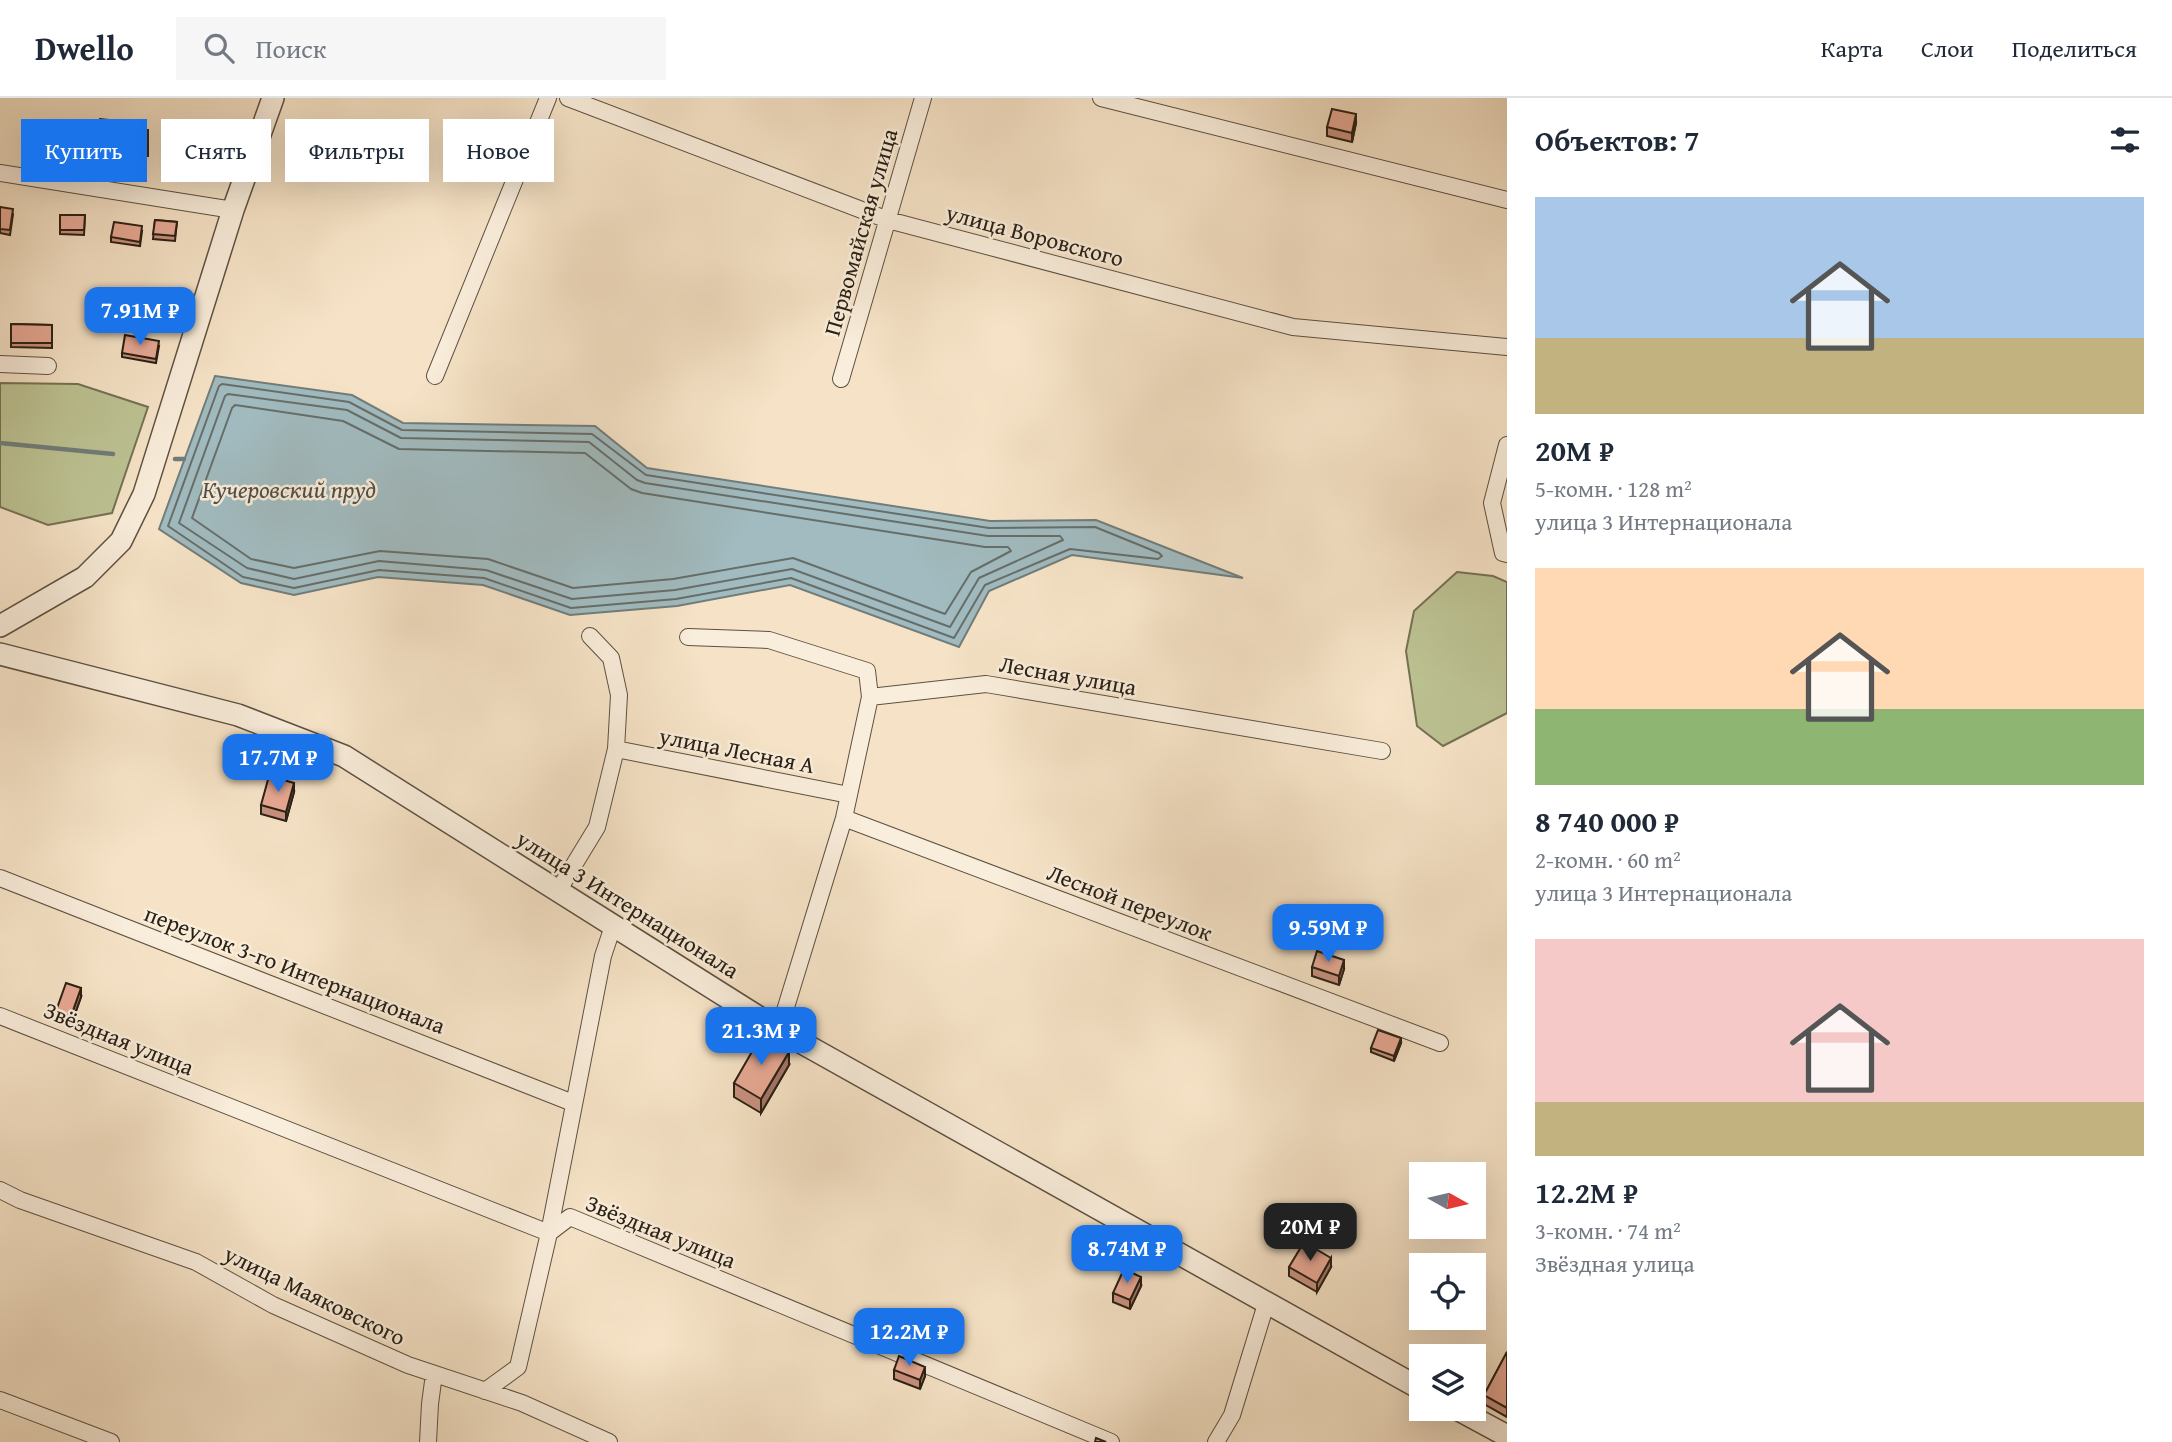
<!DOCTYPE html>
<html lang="ru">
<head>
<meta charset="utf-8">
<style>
  :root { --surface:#fff; --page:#f6f6f7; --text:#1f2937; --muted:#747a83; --line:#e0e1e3; --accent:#1a73e8 }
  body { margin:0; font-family:"Gentium Book Plus",serif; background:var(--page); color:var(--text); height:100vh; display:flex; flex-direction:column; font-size:26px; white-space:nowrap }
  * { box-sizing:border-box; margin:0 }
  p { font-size:23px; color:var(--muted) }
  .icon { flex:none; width:38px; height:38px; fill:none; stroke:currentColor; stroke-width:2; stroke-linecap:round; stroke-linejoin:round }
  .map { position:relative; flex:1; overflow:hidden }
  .side { display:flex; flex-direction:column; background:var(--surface); width:665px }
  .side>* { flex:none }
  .hud { position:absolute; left:21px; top:21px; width:665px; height:63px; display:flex; gap:14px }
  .needle { width:46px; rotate:98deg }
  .tools { position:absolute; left:1409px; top:1064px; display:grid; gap:14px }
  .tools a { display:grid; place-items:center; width:77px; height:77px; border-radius:0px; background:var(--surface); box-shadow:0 7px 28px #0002; font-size:35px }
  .price { position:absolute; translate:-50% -60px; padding:0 16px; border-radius:14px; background:var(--accent); color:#fff; font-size:23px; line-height:46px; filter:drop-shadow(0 2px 4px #0008) }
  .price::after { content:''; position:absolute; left:50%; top:42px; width:21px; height:16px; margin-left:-10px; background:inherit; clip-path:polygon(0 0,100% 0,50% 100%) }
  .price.selected { background:#222; color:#fff }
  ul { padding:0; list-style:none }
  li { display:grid; align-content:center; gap:14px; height:371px; padding:0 28px }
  li span { display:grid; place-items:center; height:217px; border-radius:0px; color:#555 }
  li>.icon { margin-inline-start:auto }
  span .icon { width:126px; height:126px; fill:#fffc; stroke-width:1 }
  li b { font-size:30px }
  h2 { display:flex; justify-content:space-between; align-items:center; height:84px; padding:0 28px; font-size:30px }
  .chip { padding:0 24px; border-radius:0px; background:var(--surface); box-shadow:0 7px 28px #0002; font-size:24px; line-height:63px }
  .chip.selected { background:var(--accent); color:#fff }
  header { display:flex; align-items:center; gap:42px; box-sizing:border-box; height:98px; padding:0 35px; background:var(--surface); border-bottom:2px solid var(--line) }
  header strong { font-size:33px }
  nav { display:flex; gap:38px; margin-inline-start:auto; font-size:24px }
  .search { width:490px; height:63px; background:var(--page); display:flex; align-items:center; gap:18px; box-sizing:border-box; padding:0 24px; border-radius:0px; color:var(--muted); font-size:26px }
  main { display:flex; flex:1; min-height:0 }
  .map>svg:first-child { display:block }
</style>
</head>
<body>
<header>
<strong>Dwello</strong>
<div class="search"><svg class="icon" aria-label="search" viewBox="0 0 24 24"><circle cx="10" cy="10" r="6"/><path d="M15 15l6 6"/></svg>Поиск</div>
<nav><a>Карта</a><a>Слои</a><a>Поделиться</a></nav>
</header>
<main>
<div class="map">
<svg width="1507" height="1344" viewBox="0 0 1507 1344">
  <rect width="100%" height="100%" fill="#f6e3c7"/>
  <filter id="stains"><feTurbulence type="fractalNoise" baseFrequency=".00286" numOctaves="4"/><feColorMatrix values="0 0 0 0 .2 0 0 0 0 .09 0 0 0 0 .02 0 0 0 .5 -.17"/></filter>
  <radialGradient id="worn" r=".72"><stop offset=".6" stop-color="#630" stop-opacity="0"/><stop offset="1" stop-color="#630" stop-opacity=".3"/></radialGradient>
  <!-- green -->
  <path fill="#bdc394" stroke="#747254" stroke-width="2" d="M0,285L78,286L148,309L112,415L48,427L0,409Z
    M1457,474L1493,478L1507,484V615L1443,648L1417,628L1406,553L1414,513Z"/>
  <!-- water -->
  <path fill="#a1bbc0" stroke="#717d7b" stroke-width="2" d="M215,278L352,297L403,325L595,328L647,370L990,423L1096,422L1243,480L1072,457L989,493L959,549L790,487L677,508L570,517L483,487L378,479L294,497L241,485L159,431Z"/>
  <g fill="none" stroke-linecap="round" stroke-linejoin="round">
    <!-- shore -->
    <path stroke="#666e6a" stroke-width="2" d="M222,286L349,304L402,332L592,336L646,377L989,430L1095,429L1159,455L1162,458L1158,461L1070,451L985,487L954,540L791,480L676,501L571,510L484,480L379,472L294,490L243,479L168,428L219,288Z
      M228,296L347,312L401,340L589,344L637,382L645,385L988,438H1060L1063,442L979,480L950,529L792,471L675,492L572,501L486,472L379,463L294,481L247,470L179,425L225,298Z
      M235,307L343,323L399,351L585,355L631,391L642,395L985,449H1008L1011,453L971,474L945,516L793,460L673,481L573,490L488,461L380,453L294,470L251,461L192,420L232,310Z"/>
    <!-- stream -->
    <path stroke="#717d7b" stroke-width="4.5" d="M0,345L113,356
      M175,361H184"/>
    <defs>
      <path id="minor" d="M568,0L888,122L1293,229L1507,249
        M1101,0L1507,102
        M0,75L233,112
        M0,266L48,268
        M435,278L548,0
        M841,281L923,0
        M1507,347L1492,405L1503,455L1507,456
        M688,539L769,542L867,573L870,599L986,586L1382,653
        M616,651L849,697
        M844,720L1440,945
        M0,780L573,1005
        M558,793L597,729L616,651L619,597L611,560L590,538
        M0,918L549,1135L570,1119L1111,1344
        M779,932L844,720L870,599
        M0,1092L20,1102L196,1164L273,1207L408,1267L522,1305L609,1344
        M485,1293L518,1269L549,1135L603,858L613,828
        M0,1302L111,1344
        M428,1344L430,1306L434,1276
        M1216,1344L1232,1317L1266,1206"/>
      <path id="tertiary" d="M0,528L85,479L121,443L144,396L233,112L273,0
        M0,556L238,617L344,658L779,932L1421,1291
        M1457,1311L1507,1338"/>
    </defs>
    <!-- minor casing -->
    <use href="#minor" stroke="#5d5141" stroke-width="18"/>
    <!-- tertiary casing -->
    <use href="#tertiary" stroke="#5d5141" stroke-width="24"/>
    <!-- minor -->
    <use href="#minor" stroke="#f9eddb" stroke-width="16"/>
    <!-- tertiary -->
    <use href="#tertiary" stroke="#f9eddb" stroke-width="21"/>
  </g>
  <!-- wall -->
  <path fill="#c89180" stroke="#2a2014" stroke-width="2" d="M1356,25L1352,44L1327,38V29Z
    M117,27L115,44L98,42V38Z
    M72,28L70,48L50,46V41Z
    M132,32H148V58H132Z
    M194,38L190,64L178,62V58Z
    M0,109L13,116L10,137L0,135Z
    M60,117H85L84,137L60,136Z
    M155,122L177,124L175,143L153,141Z
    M142,133L140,148L111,144V139Z
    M11,226L52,227V250L11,249Z
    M159,248L156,265L122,259V255Z
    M294,694L286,723L261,716V707Z
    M1312,869L1344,871L1339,887L1312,878Z
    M81,899L71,927L56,922V913Z
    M1401,945L1394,963L1371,954V950Z
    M789,967L761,1015L734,999V985Z
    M1289,1169H1331L1317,1194L1289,1178Z
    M1141,1188L1130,1211L1113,1204V1195Z
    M1507,1254V1319L1484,1306V1297Z
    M894,1272L925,1278L920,1291L894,1281Z"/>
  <!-- shaded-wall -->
  <path fill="#a27668" stroke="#2a2014" stroke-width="2" d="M1356,16V25L1352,44V35Z
    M294,685V694L286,723V714Z
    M1344,862V871L1339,887V878Z
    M81,890V899L71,927V918Z
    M1401,940V945L1394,963V958Z
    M789,954V967L761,1015V1001Z
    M1331,1160V1169L1317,1194V1185Z
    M1141,1179V1188L1130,1211V1202Z
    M925,1269V1278L920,1291V1282Z"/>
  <!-- building -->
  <path fill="#e8a995" stroke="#2a2014" stroke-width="2" d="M1332,11L1356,16L1352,35L1327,29Z
    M100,21L117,23L115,40L98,38Z
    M53,22L72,24L70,44L50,41Z
    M132,32H148V54L132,53Z
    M181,32L194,34L190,60L178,58Z
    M0,109L13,111L10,132L0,131Z
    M60,117H85L84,132H60Z
    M155,122L177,124L175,138L153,136Z
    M114,124L142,128L140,144L111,139Z
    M11,226L52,227V245H11Z
    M125,237L159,243L156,261L122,255Z
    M269,678L294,685L286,714L261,707Z
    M1317,853L1344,862L1339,878L1312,869Z
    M66,885L81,890L71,918L56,913Z
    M1378,932L1401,940L1394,958L1371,950Z
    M761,938L789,954L761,1001L734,985Z
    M1304,1144L1331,1160L1317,1185L1289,1169Z
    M1124,1171L1141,1179L1130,1202L1113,1195Z
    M1507,1254V1310L1484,1297Z
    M899,1258L925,1269L920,1282L894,1272Z
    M1096,1340L1106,1344H1095Z"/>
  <g text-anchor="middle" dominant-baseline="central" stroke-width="5" stroke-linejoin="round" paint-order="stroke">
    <!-- street labels -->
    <g font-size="23" fill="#2a2014" stroke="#f9eddb">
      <text transform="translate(860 134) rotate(-74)">Первомайская улица</text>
      <text transform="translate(1035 137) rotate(15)">улица Воровского</text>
      <text transform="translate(1068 577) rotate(10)">Лесная улица</text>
      <text transform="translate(737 652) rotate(11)">улица Лесная А</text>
      <text transform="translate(1130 804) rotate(21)">Лесной переулок</text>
      <text transform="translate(628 806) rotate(32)">улица 3 Интернационала</text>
      <text transform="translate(295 871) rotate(21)">переулок 3-го Интернационала</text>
      <text transform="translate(119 940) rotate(22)">Звёздная улица</text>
      <text transform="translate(661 1133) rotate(22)">Звёздная улица</text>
      <text transform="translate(315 1197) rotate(26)">улица Маяковского</text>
    </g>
    <!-- water labels -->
    <g font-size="24" font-style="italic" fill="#4e4e48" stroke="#f9eddb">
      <text x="289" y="391">Кучеровский пруд</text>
    </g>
  </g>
  <rect width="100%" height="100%" filter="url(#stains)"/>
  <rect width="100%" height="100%" fill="url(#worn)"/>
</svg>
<div class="tools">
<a><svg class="needle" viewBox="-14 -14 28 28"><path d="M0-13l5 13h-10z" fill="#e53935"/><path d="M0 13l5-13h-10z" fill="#747a83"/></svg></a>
<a><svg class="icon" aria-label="locate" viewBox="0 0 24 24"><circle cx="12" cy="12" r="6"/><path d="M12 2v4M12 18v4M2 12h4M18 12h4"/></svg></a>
<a><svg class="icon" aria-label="layers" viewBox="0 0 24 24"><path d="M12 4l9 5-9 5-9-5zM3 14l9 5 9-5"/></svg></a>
</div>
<b class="price" style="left:140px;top:249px">7.91M ₽</b>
<b class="price" style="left:278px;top:696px">17.7M ₽</b>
<b class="price" style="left:1328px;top:866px">9.59M ₽</b>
<b class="price" style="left:761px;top:969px">21.3M ₽</b>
<b class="price selected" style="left:1310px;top:1165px">20M ₽</b>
<b class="price" style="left:1127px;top:1187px">8.74M ₽</b>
<b class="price" style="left:909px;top:1270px">12.2M ₽</b>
<div class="hud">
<a class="chip selected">Купить</a>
<a class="chip">Снять</a>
<a class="chip">Фильтры</a>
<a class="chip">Новое</a>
</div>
</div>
<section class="side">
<h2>Объектов: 7<svg class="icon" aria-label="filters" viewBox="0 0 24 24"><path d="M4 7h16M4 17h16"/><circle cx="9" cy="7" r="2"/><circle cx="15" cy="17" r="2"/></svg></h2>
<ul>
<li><span style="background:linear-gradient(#a9c7e8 65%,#c2b280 0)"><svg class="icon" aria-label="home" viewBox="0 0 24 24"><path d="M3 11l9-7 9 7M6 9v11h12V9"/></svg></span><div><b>20M ₽</b><p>5-комн. · 128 m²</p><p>улица 3 Интернационала</p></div></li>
<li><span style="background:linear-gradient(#ffd9b3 65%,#8fb573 0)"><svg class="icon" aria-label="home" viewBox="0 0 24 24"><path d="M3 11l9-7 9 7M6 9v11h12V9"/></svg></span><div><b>8 740 000 ₽</b><p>2-комн. · 60 m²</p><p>улица 3 Интернационала</p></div></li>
<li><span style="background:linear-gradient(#f6c9c9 75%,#c2b280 0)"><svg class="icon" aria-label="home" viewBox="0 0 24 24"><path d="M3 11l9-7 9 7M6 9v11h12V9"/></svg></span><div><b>12.2M ₽</b><p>3-комн. · 74 m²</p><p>Звёздная улица</p></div></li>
</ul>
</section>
</main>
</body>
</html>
